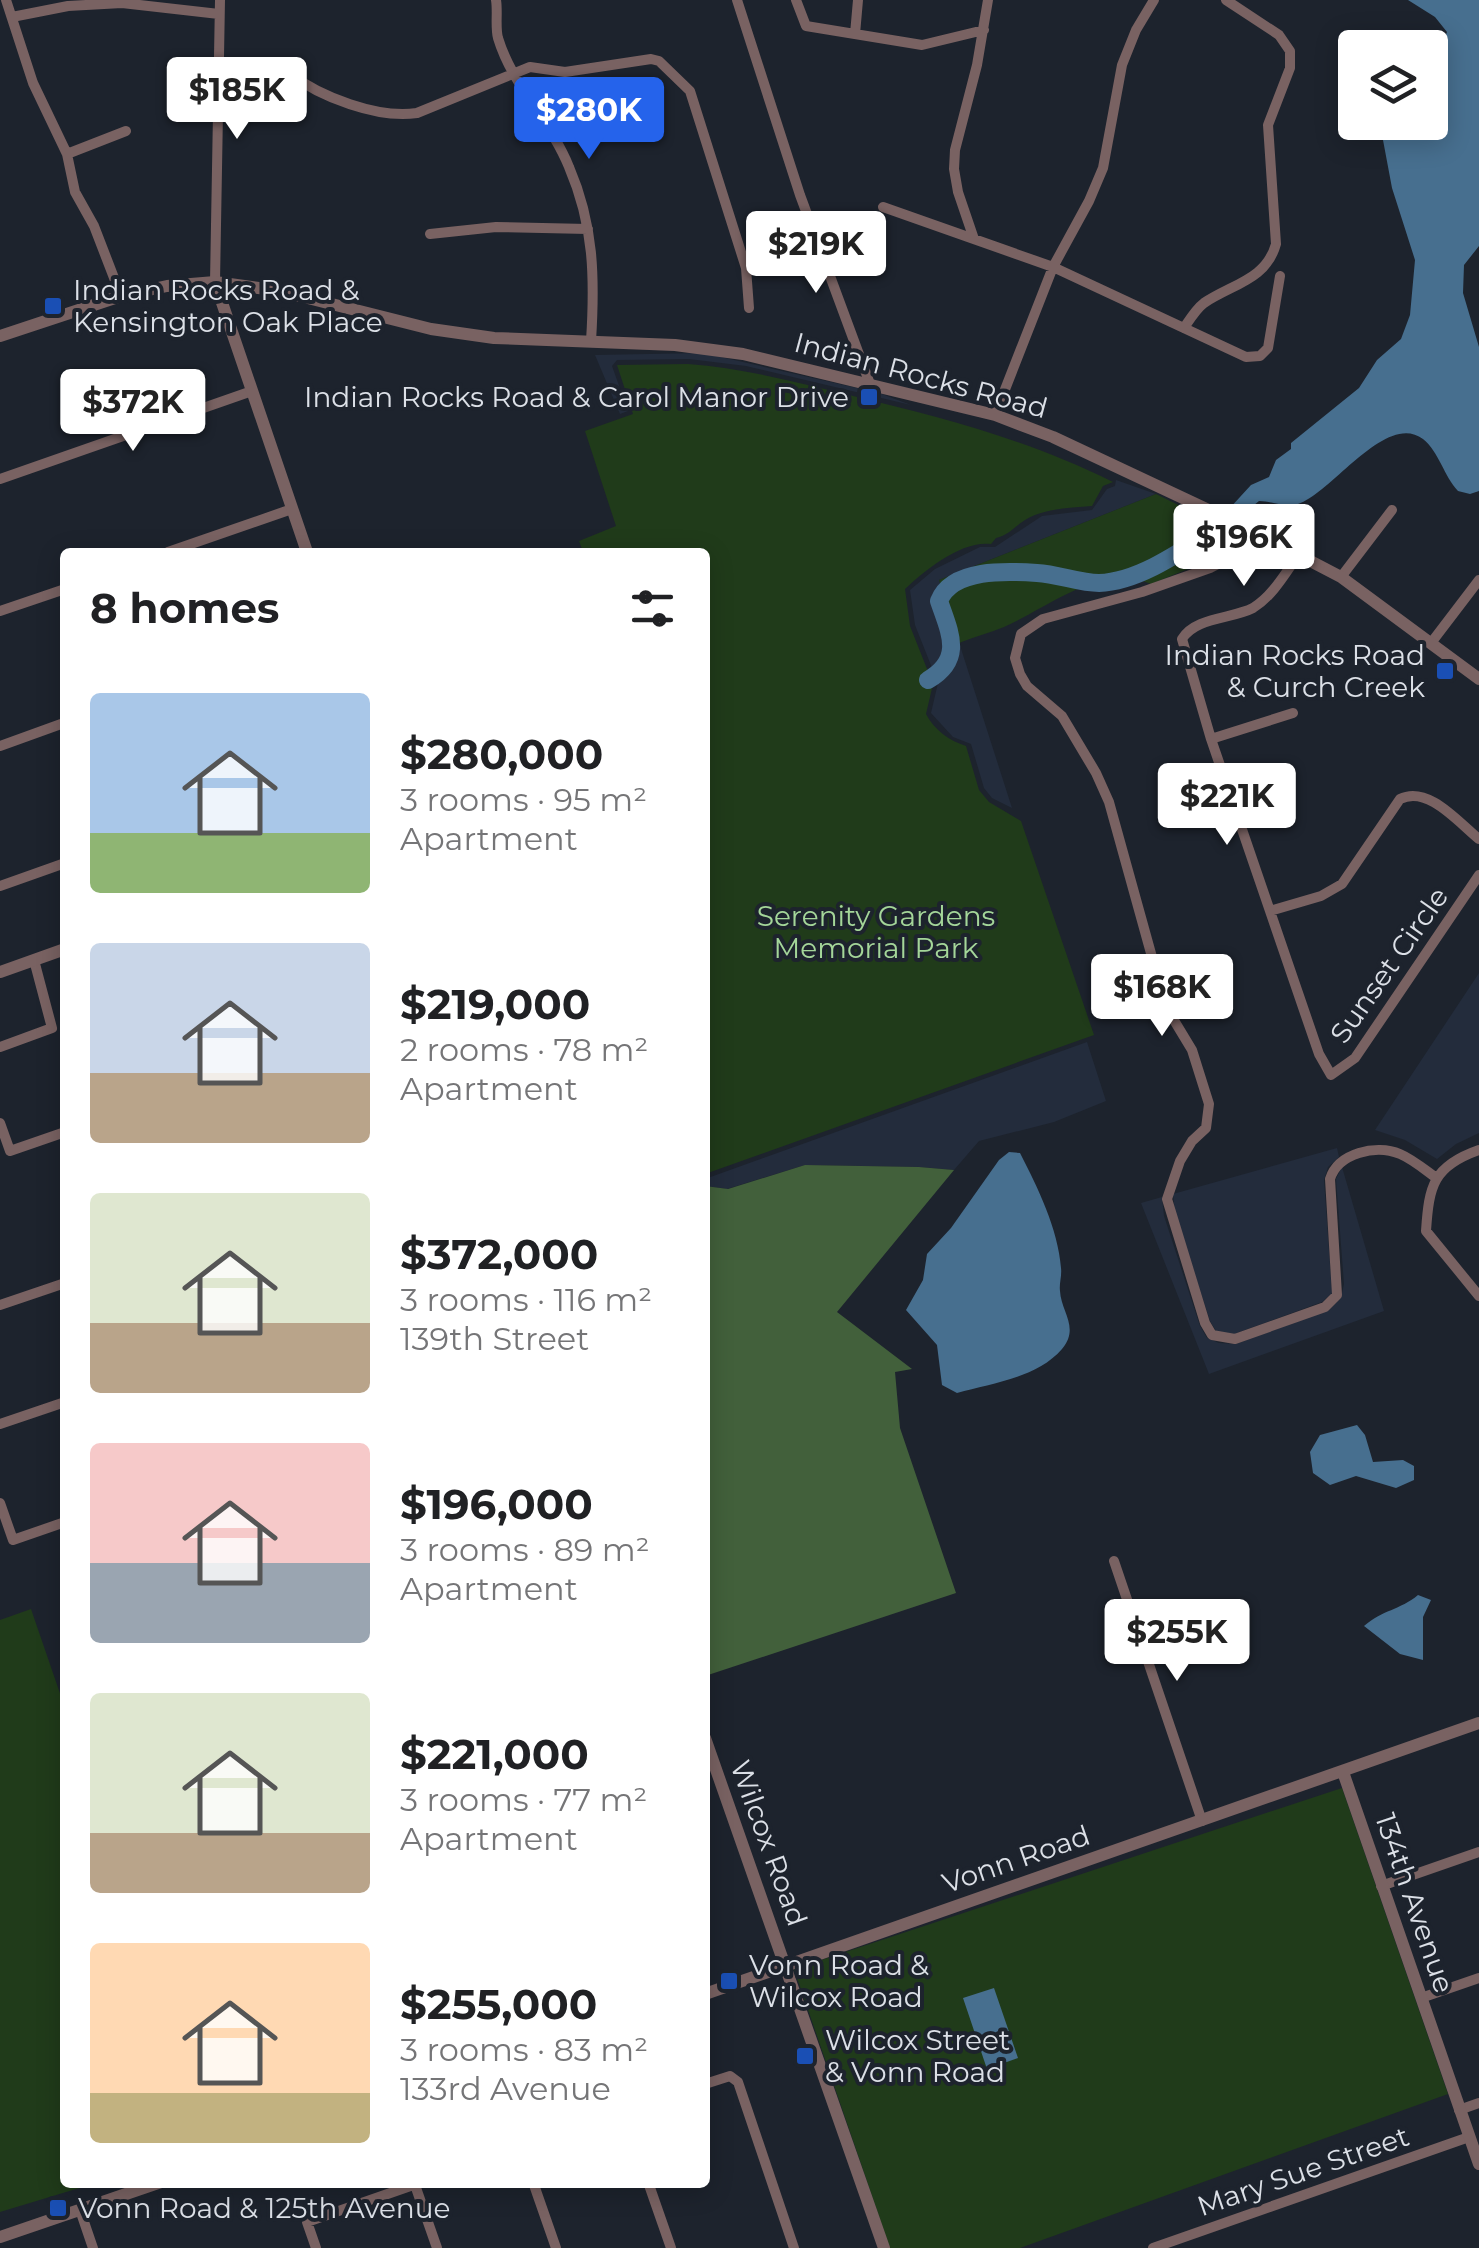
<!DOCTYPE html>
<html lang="en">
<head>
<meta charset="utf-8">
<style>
  :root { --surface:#fff; --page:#f2f2f2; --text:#202124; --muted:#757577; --accent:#2563eb }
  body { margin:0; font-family:Montserrat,sans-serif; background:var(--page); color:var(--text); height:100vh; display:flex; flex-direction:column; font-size:38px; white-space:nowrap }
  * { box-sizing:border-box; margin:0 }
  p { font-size:32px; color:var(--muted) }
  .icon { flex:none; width:55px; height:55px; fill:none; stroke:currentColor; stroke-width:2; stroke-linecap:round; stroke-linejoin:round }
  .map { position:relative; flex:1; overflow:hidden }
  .side { position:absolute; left:60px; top:548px; width:650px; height:1640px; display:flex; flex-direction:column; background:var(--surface); border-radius:10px; box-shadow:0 5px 25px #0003 }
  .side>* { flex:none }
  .buttons { position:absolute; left:1338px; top:30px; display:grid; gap:20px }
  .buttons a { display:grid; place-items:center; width:110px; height:110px; border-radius:10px; background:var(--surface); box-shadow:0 5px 25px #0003; font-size:50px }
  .price { position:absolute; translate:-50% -85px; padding:0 22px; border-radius:10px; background:#fff; color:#222; font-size:32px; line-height:65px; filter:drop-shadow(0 2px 5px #0008) }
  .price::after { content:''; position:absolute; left:50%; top:60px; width:30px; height:22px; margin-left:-15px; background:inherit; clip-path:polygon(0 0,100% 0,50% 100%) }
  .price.on { background:var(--accent); color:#fff }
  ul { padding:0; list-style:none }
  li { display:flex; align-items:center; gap:30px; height:250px; padding:0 30px }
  li span { display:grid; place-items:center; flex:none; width:280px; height:200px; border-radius:10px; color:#555 }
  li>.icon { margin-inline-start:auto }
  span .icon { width:120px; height:120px; fill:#fffc; stroke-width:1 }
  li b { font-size:42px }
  h2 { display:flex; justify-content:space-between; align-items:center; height:120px; padding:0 30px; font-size:42px }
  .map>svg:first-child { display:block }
</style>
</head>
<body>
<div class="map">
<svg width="1479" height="2248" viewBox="0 0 1479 2248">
  <rect width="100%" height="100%" fill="#1d232d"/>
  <!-- built -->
  <path fill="#232c3c" d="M703,353L879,393L911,405L746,366L689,359L617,360L612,366L628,411L620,414L595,355Z
    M1116,480L1156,494L939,580L1012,808L992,798L984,788L971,744L953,737L931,713L938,683L915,625L910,590L935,569L980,547H995L1042,516L1092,510L1107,489L1115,486Z
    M1479,973V1133L1456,1144L1437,1159L1405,1140L1375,1130Z
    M1087,1042L1106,1101L1054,1122L979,1141L954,1170L919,1167L805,1165L727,1189L705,1186V1179Z
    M1337,1148L1339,1157L1328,1167L1324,1180L1332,1293L1322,1302L1234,1334L1216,1331L1210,1321L1175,1213L1173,1194Z
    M1342,1167L1384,1311L1209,1374L1141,1203L1162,1197L1164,1216L1200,1326L1207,1338L1219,1343L1236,1344L1329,1310L1341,1298L1344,1284L1336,1179Z"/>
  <!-- green -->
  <path fill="#203b1a" d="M688,364C744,368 799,383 853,396C945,418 1028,440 1113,482L1103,486L1092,506C1069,508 1045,508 1025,520C1014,527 1009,535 996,538L991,544C962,540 925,570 905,589L910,626L933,684L926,714C934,730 950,741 966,746L979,790L989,802L1021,821L1094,1035L705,1174V552H583L579,541L616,526L585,431L633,414L617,365Z
    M1156,494L1237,534L1227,553L1151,584C1102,562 1047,608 1004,627C989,633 974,637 959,643L939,580Z
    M31,1609L65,1708V2182L96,2183L0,2212V1620Z
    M1342,1788L1448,2094L1020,2248H890L794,1969Z"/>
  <!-- forest -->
  <path fill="#42603b" d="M805,1165L919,1167L954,1170L837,1312L912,1369L895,1372L900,1428L956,1593L705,1676V1186L728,1189Z"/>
  <!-- water -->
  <path fill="#476f8f" d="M1408,0H1479V246L1464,265L1463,293L1479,347V491L1470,494L1458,491C1444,476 1439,452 1423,439C1386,411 1332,493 1298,504C1286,508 1271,501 1259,501L1242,515L1229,509L1251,485L1269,477L1276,460L1291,449V443L1359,388L1377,360L1401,339L1410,315L1415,260L1392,188L1383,140L1387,123L1430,122V63L1438,55L1447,32L1435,17Z
    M1009,1152L1020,1153C1038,1188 1058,1229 1061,1268C1062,1276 1059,1284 1060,1291C1061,1312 1080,1328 1062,1349C1037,1378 992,1383 957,1393L942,1385L937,1345L906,1310L923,1280L927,1254L951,1228L999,1160Z
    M1357,1425L1365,1435L1373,1462L1403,1460L1414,1466V1480L1396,1488L1356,1476L1330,1485L1313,1473L1310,1452L1320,1435Z
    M1418,1595L1431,1600L1423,1617V1660L1400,1654L1364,1626C1382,1610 1400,1610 1418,1595Z
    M994,1988L1018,2058L987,2069L963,1998Z"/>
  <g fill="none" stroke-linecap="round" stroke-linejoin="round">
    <!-- river -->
    <path stroke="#476f8f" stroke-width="18" d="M928,680C964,659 950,633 939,601C952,568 1007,571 1037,573C1058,574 1079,583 1099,583C1140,582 1186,548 1219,527"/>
    <!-- minor -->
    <path stroke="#796262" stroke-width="10" d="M6,0L33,83L67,154L75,192L94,226L121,296
      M496,0C498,12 495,27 498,38C512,85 551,122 569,167C594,225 595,278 591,341
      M737,0L800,195L870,384
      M796,0L806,26L922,45L984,30
      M12,17L68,6L122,3L219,14
      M855,34L858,0
      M289,73C320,97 378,119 417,113L530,67L565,72L651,59L659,61L690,91L746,268L749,308
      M67,154L126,131
      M883,207L1053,267L1246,357L1260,356L1268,348L1280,276
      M430,234L496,227L588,229
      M974,239L958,192L954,169L955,150L977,65L988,0
      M215,282L220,0
      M1184,328C1190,319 1196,309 1204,303C1232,284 1266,280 1276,244L1268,125L1290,68V51L1279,35L1226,0
      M995,415L1053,267L1089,201L1103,168L1122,65L1136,30L1154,0
      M0,479L252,391
      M1249,529L1233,556L1210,568L1142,592L1043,619L1021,634L1015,658L1020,674L1027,686L1062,716L1096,773L1109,802L1152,957L1172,1017L1192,1050L1209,1104L1206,1128L1192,1141L1180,1161L1167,1199L1205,1323L1212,1335L1235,1339L1325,1307L1337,1295L1330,1179C1338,1153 1376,1144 1400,1154C1412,1159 1424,1169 1435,1177
      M168,552L292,509
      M1299,554C1286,572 1273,596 1253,608C1232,619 1195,617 1182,639L1211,739L1319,1054L1331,1075L1355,1058L1479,875
      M1341,577L1392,510
      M0,611L65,589
      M1431,643L1479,580
      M1211,739L1293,713
      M0,746L61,724
      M0,886L65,863
      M1270,911L1321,896L1342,884L1400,799C1428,785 1458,822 1479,839
      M0,1047L52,1028L34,960
      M0,1123L10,1151L65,1132
      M1479,1150C1433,1166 1429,1186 1426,1231L1479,1296
      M0,1305L65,1283
      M0,1424L65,1402
      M0,1503L13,1540L65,1522
      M1114,1561L1202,1821
      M1381,1886L1479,1852
      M1421,1998L1479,1978
      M705,2084L730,2076L738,2082L794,2248
      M1459,2110L1479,2103
      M533,2182L556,2248
      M648,2182L671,2248
      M415,2185L437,2248
      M80,2210L93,2248
      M316,2248L307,2222L422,2182
      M1153,2248L1469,2137"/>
    <!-- tertiary -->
    <path stroke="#796262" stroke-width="12" d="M215,282L307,552
      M0,336L121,296L167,286L215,282L280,291L431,329L494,338L675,345L743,354L995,415L1053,437L1249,529L1341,577L1479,679
      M0,972L65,949
      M705,1738L884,2248
      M1343,1772L1479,2164
      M705,1994L1479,1723
      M0,2237L161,2182"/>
  </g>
  <!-- markers -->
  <g fill="#1a4fb4" stroke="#1d232d" stroke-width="4">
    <rect x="43" y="296" width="20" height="20" rx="5"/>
    <rect x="859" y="387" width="20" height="20" rx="5"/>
    <rect x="1435" y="661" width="20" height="20" rx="5"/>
    <rect x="719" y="1971" width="20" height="20" rx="5"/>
    <rect x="795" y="2046" width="20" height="20" rx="5"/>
    <rect x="48" y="2198" width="20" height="20" rx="5"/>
  </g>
  <g text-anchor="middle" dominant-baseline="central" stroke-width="8" stroke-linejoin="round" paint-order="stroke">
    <!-- poi labels -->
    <g font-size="28" fill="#dce0e7" stroke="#1d232d" text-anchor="start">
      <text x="73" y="290">Indian Rocks Road &amp;<tspan x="73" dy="32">Kensington Oak Place</tspan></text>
      <text x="849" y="397" text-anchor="end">Indian Rocks Road &amp; Carol Manor Drive</text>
      <text x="1425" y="655" text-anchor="end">Indian Rocks Road<tspan x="1425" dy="32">&amp; Curch Creek</tspan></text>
      <text x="749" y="1965">Vonn Road &amp;<tspan x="749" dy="32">Wilcox Road</tspan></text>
      <text x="825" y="2040">Wilcox Street<tspan x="825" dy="32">&amp; Vonn Road</tspan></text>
      <text x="78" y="2208">Vonn Road &amp; 125th Avenue</text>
    </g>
    <!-- street labels -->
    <g font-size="28" fill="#dce0e7" stroke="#1d232d">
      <text transform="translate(921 375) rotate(15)">Indian Rocks Road</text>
      <text transform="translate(1389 965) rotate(-55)">Sunset Circle</text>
      <text transform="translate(769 1843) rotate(70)">Wilcox Road</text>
      <text transform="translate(1016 1859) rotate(-19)">Vonn Road</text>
      <text transform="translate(1415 1903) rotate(71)">134th Avenue</text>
      <text transform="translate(1303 2171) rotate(-19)">Mary Sue Street</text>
    </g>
    <!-- park labels -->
    <g font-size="28" fill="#a4d699" stroke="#1d232d">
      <text x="876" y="916">Serenity Gardens<tspan x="876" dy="32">Memorial Park</tspan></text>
    </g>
  </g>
</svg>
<div class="buttons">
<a><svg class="icon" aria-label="layers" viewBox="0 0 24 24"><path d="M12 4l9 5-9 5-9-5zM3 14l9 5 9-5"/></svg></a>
</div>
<b class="price" style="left:237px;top:142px">$185K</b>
<b class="price on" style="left:589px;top:162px">$280K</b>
<b class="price" style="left:816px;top:296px">$219K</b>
<b class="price" style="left:133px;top:454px">$372K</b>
<b class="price" style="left:1244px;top:589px">$196K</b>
<b class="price" style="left:1227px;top:848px">$221K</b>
<b class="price" style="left:1162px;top:1039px">$168K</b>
<b class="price" style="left:1177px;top:1684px">$255K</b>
<section class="side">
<h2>8 homes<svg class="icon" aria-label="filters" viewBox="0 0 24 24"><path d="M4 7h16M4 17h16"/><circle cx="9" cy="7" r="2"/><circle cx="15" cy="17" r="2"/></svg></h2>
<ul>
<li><span style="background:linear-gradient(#a9c7e8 70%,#8fb573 0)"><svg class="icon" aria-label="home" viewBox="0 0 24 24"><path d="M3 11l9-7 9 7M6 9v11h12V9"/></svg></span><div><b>$280,000</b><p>3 rooms · 95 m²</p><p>Apartment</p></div></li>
<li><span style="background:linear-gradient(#c9d6e8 65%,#b9a48a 0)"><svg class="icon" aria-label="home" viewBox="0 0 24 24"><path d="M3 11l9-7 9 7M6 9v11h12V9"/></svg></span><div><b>$219,000</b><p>2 rooms · 78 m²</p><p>Apartment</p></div></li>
<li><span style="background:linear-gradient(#dfe7d0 65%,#b9a48a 0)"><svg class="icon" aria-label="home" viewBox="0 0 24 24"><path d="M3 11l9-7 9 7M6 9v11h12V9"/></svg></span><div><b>$372,000</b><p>3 rooms · 116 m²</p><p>139th Street</p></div></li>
<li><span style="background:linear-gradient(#f6c9c9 60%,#9aa5b1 0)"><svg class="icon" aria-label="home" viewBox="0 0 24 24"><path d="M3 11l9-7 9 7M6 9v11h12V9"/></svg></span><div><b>$196,000</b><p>3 rooms · 89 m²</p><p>Apartment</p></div></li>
<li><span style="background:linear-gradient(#dfe7d0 70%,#b9a48a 0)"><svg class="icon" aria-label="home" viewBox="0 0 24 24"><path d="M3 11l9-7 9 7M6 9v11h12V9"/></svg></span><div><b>$221,000</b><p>3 rooms · 77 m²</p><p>Apartment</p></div></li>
<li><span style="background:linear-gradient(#ffd9b3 75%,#c2b280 0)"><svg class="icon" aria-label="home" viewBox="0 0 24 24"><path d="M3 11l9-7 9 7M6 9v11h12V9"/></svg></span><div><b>$255,000</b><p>3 rooms · 83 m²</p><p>133rd Avenue</p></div></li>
</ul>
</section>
</div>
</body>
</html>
